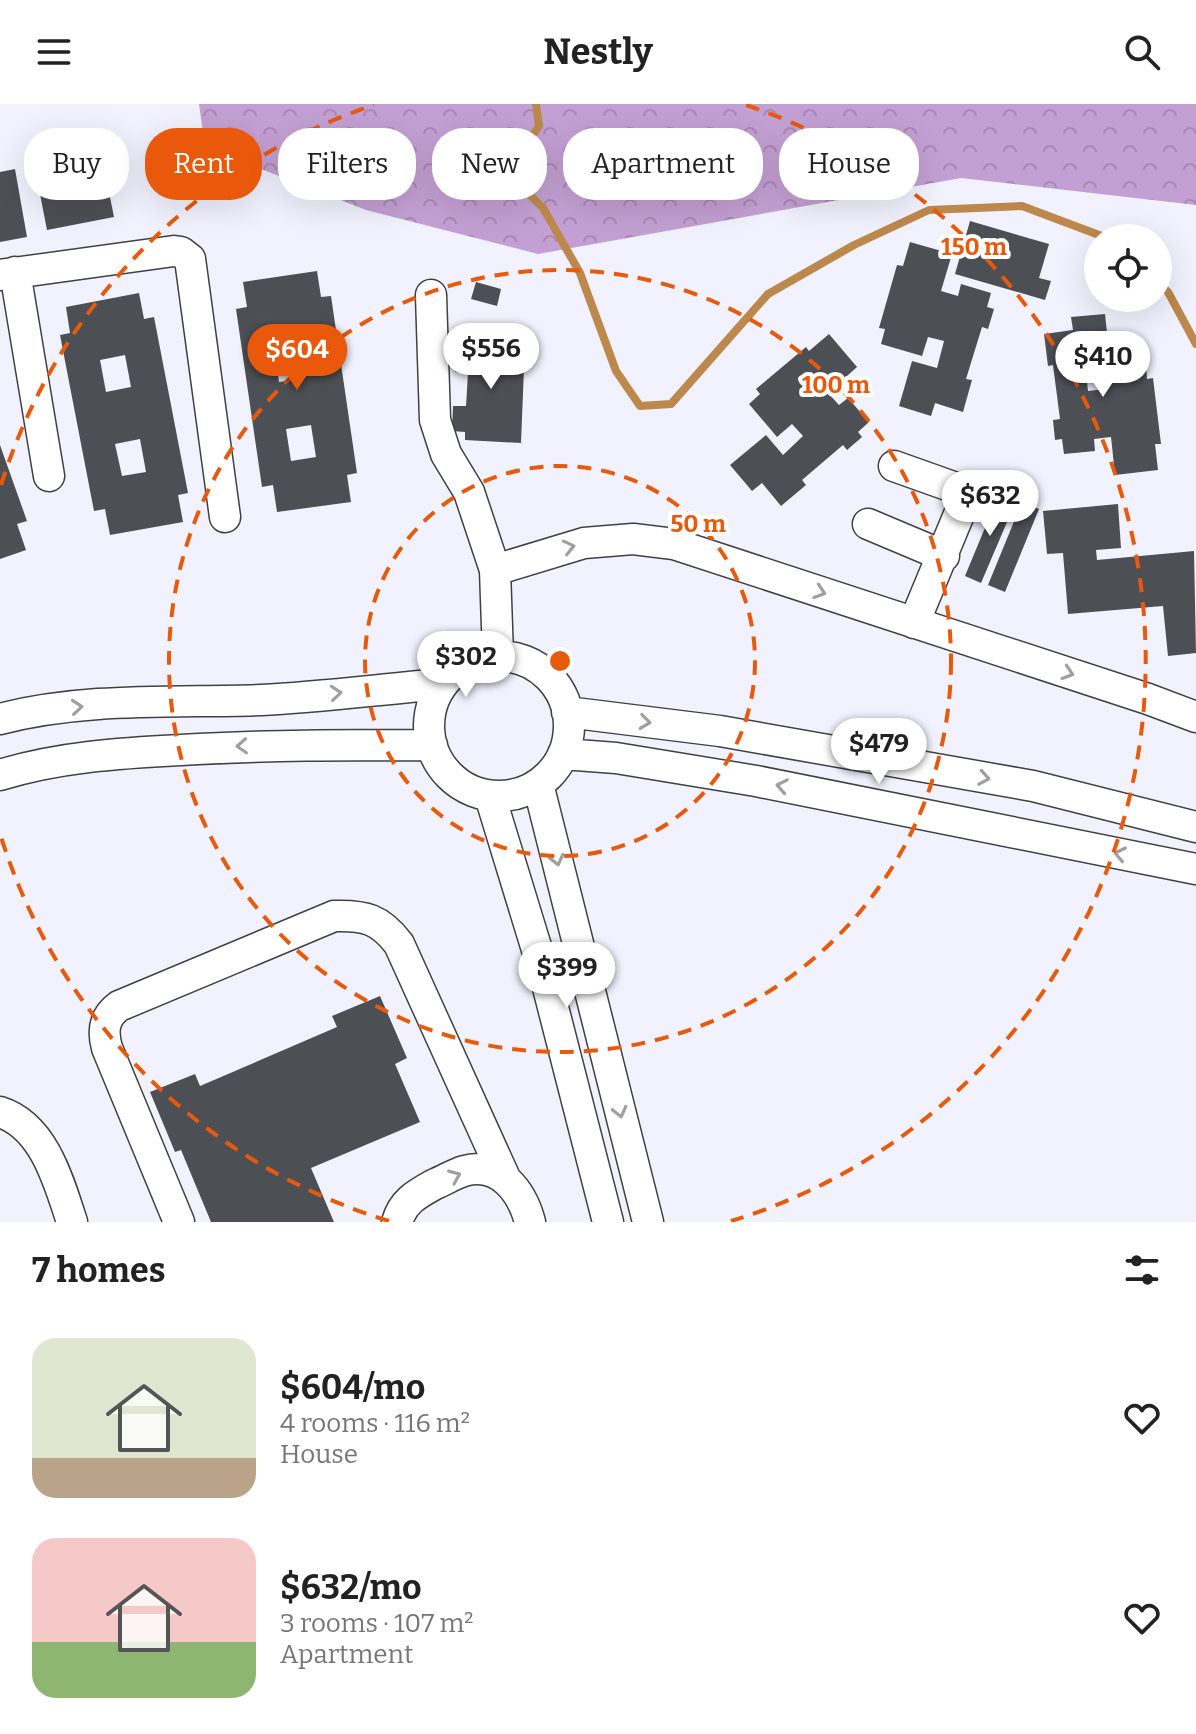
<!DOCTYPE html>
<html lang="en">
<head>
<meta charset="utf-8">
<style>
  :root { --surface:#fff; --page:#f6f6f6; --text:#222; --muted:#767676; --accent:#ea580c }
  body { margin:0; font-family:Bitter,serif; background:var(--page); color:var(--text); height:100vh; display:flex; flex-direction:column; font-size:30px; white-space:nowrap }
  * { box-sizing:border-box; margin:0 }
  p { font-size:26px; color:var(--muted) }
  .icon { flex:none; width:44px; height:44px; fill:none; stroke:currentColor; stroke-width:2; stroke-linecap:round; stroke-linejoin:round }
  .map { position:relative; height:1118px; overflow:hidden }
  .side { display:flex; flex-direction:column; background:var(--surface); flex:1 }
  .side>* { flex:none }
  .hud { position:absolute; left:24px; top:24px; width:1148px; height:72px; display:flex; gap:16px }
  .fabs { position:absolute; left:1084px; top:120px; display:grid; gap:16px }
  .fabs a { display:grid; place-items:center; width:88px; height:88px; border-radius:50%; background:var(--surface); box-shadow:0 8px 32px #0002; font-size:40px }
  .price { position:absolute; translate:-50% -68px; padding:0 18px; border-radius:28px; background:#fff; color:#222; font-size:26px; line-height:52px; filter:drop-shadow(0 2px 4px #0008) }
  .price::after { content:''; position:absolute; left:50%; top:48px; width:24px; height:18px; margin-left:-12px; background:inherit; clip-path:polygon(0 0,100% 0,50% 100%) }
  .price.current { background:var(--accent); color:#fff }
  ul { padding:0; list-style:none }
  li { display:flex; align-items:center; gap:24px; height:200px; padding:0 32px }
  li span { display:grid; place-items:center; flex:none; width:224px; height:160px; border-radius:24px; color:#555 }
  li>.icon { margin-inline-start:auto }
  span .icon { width:96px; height:96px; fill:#fffc; stroke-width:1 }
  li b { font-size:34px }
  h2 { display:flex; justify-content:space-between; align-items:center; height:96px; padding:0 32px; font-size:34px }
  .tag { padding:0 28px; border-radius:32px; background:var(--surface); box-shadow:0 8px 32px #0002; font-size:28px; line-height:72px }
  .tag.current { background:var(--accent); color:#fff }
  header { display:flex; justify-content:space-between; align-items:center; height:104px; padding:0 32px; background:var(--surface); font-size:36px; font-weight:700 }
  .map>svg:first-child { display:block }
</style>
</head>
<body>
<header><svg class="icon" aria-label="menu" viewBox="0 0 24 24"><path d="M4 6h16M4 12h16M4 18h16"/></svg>Nestly<svg class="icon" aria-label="search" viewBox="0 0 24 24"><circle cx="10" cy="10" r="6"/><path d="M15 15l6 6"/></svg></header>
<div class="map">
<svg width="1196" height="1118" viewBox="0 0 1196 1118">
  <defs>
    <pattern id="forest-crowns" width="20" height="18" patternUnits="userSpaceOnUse" patternTransform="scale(2)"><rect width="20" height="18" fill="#c3a0d3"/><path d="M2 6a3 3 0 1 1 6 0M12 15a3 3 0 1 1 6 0" fill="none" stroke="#a689b4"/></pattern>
  </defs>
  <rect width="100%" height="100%" fill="#f1f2fd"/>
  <!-- forest -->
  <path fill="url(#forest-crowns)" d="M199,0H1196V101L961,74L538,150L366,106L205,43Z"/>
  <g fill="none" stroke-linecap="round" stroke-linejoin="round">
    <!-- stream -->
    <path stroke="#bc884c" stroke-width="8" d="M536,0L539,22L524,44L517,68L529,90L543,104L580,169L616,267L640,302L671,300L768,190L854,141L929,106L1022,102L1107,134
      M1158,178L1168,188L1196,240"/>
  </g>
  <!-- building -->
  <path fill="#4c5055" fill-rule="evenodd" d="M15,65L27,133L0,138V68Z
    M107,78L114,113L47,126L40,90Z
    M970,117L1049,140L1039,174L1051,177L1045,196L955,170Z
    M910,138L952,150L941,187L958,192L961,180L991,189L987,203L994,205L988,225L982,223L966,275L972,276L963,308L935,299L931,312L899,302L912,257L937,264L944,237L928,233L922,252L881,240L885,225L879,224L897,161L903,162Z
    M317,167L321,193L331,192L357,369L347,371L351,398L277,408L273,381L262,383L236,205L247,203L243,178ZM300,242L305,274L279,278L275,246ZM311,321L316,353L291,357L286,325Z
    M476,178L501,185L497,202L471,195Z
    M139,189L144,215L154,213L188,389L178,391L183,418L110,431L105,405L94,407L60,231L70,229L66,203ZM125,251L131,283L106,288L100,256ZM140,335L146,368L122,372L115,340Z
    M1105,210L1110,257L1085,259L1088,287L1105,285L1102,265L1146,260L1147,275L1153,274L1161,340H1155L1158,366L1115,371L1111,333L1094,335L1095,347L1064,350L1062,335L1055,336L1053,316L1060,315L1053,261L1048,262L1044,230L1073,226L1071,213Z
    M829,230L857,263L828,289L839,301L848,294L869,318L858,328L862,333L847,346L843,341L802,376L806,381L781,402L762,379L752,387L730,361L766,331L783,351L803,332L792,320L777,333L749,300L760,290L756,285L806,243L809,247Z
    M469,237L525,239L521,339L465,336V328L452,327L453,302H466L468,269L455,268L457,241H469Z
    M0,341L27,417L17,420L26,446L0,455Z
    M999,390L1016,397L981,479L965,472Z
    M1022,398L1039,405L1005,488L988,481Z
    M1118,400L1121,444L1096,446L1097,456L1194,447L1196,549L1168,552L1163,502L1068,510L1063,449L1047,450L1043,407Z
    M380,892L407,954L395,960L420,1018L311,1064L334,1118H211L181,1046L175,1048L150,988L195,970L200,982L337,923L332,912Z"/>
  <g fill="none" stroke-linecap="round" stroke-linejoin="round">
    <defs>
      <path id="minor" d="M15,168L49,372
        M0,171L174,147L181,148L190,155L225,413
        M431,191L435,316L446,350L469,388L495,466L498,552
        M894,362L953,383L960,387L965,396L914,519
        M868,420L944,452
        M495,466L584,439L633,435L674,440L1148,595L1196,613
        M429 622a70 70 0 1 1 140 0a70 70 0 1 1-140 0Z
        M567,608L720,627L1033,682L1196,723
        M0,615C85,593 174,599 261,596C321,593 382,585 443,580
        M563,650L616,654L756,677L1196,765
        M0,671C58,653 121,649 181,646C265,641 348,641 432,641
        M538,680L648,1118
        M490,692L545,872L608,1118
        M0,1008C44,1022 59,1078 72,1118
        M179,1118L107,944C102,926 104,913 119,902L334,812C365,811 380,815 399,840L505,1074
        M397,1118C403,1097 417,1090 435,1080C445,1076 454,1070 464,1067C500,1057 522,1088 530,1118"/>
    </defs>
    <!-- minor casing -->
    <use href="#minor" stroke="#414141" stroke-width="33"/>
    <!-- minor -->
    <use href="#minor" stroke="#fff" stroke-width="30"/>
  </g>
  <!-- one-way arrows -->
  <defs><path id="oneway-chevron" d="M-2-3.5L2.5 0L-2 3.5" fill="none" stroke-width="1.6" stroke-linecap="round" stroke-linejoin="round" transform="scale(2)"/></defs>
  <g stroke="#9f9f9f">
    <use href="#oneway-chevron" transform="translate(569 443) rotate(-13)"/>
    <use href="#oneway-chevron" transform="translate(820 488) rotate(18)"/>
    <use href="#oneway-chevron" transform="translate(1068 569) rotate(18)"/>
    <use href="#oneway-chevron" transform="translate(336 589) rotate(-5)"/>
    <use href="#oneway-chevron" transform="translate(77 603) rotate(-5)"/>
    <use href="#oneway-chevron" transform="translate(645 618) rotate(7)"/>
    <use href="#oneway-chevron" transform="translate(242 642) rotate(177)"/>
    <use href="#oneway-chevron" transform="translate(984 674) rotate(10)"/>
    <use href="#oneway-chevron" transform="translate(782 682) rotate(-169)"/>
    <use href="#oneway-chevron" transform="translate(1120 750) rotate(-168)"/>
    <use href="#oneway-chevron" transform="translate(557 756) rotate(76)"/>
    <use href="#oneway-chevron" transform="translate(620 1008) rotate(76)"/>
    <use href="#oneway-chevron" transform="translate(455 1072) rotate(-23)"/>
  </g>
  <!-- distance rings -->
  <g fill="none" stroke="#e8590c" stroke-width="4" stroke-dasharray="14 10">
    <circle cx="560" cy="557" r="195"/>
    <circle cx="560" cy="557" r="391"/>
    <path d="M389 1117A586 586 0 0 1 1 733M1 381A586 586 0 0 1 374 1M746 1A586 586 0 0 1 731 1117"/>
  </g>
  <circle cx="560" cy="557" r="12" fill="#e8590c" stroke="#fff" stroke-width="4"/>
  <g font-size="24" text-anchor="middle" font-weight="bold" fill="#e8590c" stroke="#fff" stroke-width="8" stroke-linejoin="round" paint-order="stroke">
    <text x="974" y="151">150 m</text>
    <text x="836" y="289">100 m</text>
    <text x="698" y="428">50 m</text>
  </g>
</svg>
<div class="fabs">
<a><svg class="icon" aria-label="locate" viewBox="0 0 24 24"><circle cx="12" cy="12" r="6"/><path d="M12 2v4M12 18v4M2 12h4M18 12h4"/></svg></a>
</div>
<b class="price" style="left:491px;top:287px">$556</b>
<b class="price current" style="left:297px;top:288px">$604</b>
<b class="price" style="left:1103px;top:295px">$410</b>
<b class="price" style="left:990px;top:434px">$632</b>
<b class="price" style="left:466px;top:595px">$302</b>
<b class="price" style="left:879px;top:682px">$479</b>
<b class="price" style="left:567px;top:906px">$399</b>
<div class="hud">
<a class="tag">Buy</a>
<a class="tag current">Rent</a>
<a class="tag">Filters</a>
<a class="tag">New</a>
<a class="tag">Apartment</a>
<a class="tag">House</a>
</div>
</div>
<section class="side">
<h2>7 homes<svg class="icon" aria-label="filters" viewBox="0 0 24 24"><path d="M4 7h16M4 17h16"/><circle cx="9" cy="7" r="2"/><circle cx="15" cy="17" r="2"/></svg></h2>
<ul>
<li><span style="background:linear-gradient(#dfe7d0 75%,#b9a48a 0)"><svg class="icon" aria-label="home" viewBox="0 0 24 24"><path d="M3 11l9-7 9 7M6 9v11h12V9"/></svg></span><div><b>$604/mo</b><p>4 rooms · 116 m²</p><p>House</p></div><svg class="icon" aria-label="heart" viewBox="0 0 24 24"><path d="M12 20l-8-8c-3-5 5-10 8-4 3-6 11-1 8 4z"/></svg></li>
<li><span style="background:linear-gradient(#f6c9c9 65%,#8fb573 0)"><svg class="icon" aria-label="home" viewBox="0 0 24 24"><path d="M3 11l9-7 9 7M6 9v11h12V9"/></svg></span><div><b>$632/mo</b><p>3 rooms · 107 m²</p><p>Apartment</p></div><svg class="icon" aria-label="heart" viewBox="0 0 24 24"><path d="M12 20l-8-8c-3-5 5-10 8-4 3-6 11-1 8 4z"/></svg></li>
</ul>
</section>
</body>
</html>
